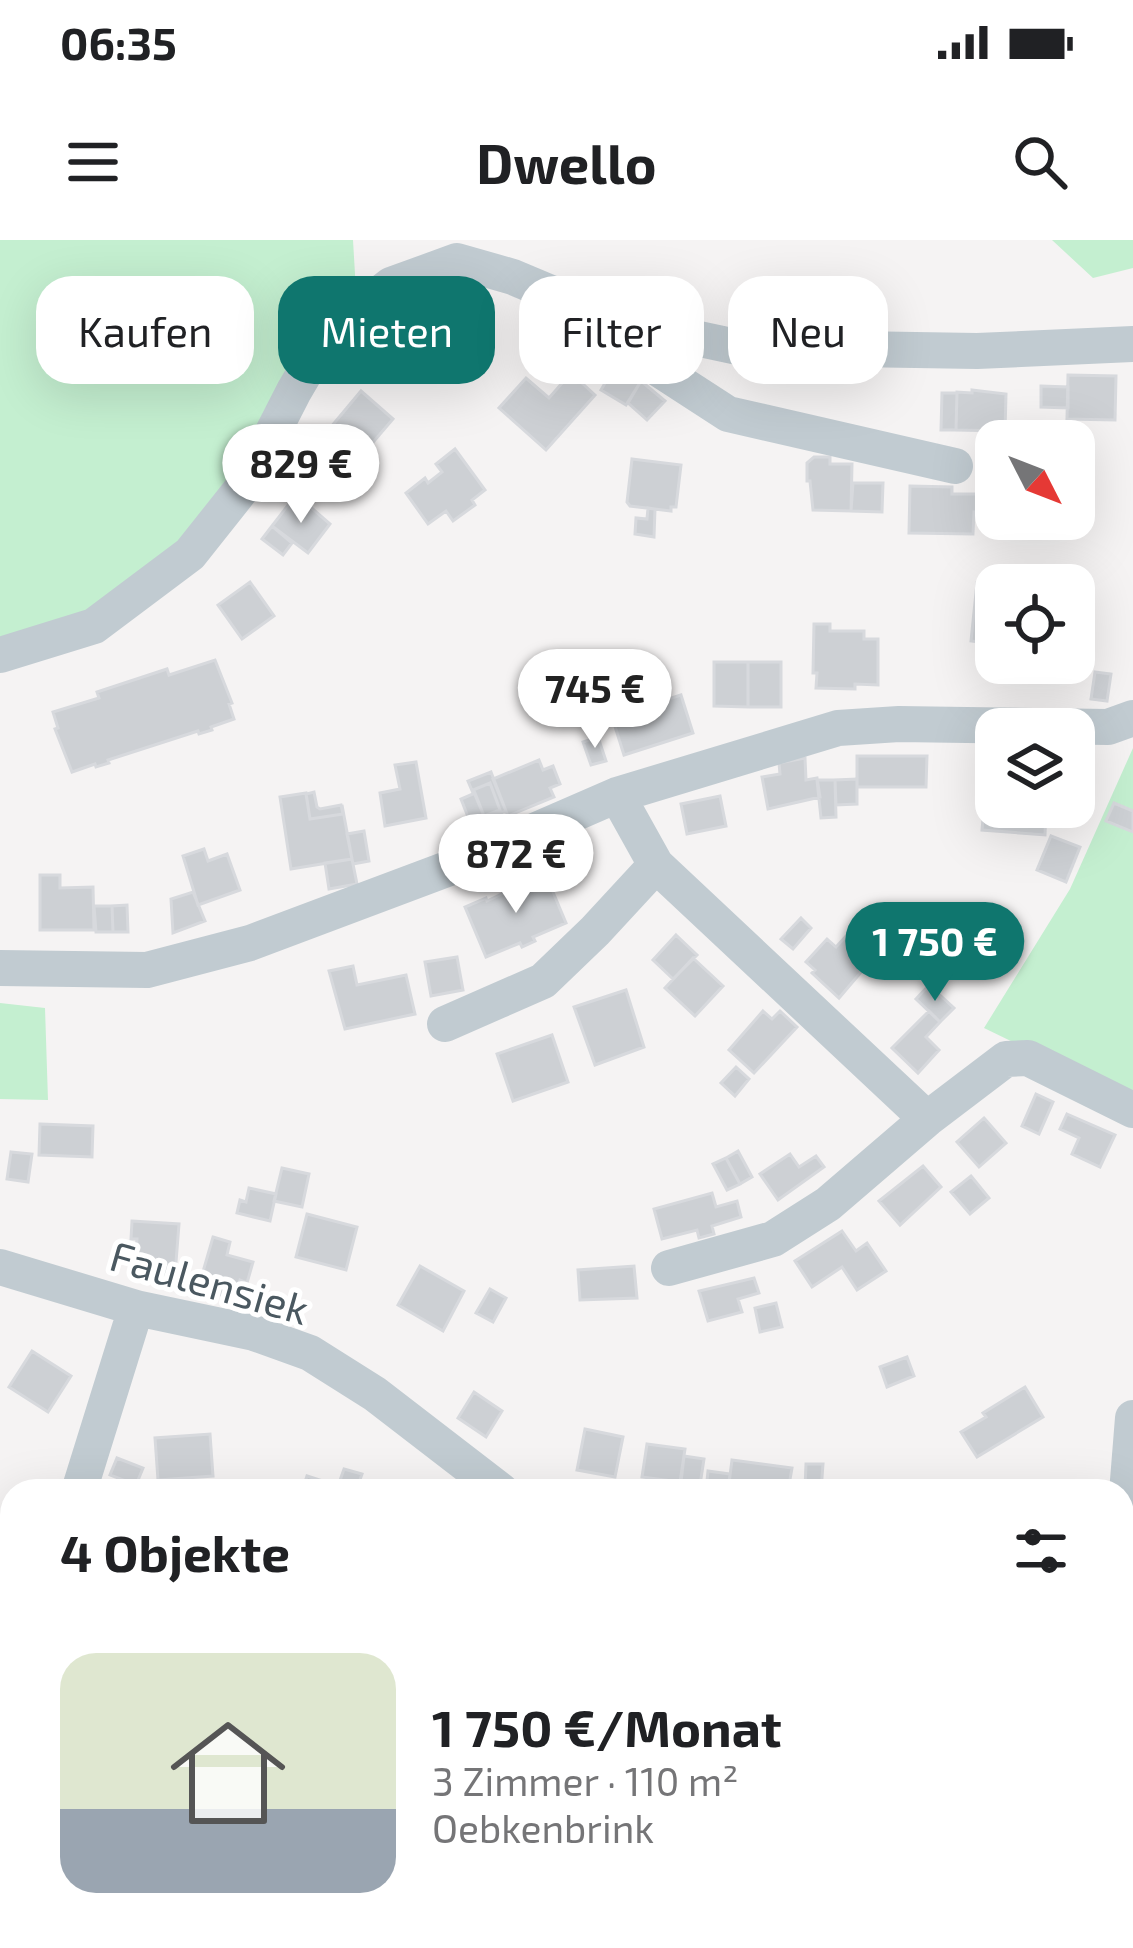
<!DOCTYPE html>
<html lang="de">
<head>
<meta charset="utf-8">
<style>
  :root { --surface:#fff; --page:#f6f6f6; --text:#202124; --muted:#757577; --line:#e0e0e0; --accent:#0f766e }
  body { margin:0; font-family:"Exo 2",sans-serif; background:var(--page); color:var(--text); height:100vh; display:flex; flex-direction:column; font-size:45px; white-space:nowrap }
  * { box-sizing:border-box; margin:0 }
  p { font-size:39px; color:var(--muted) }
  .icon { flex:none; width:66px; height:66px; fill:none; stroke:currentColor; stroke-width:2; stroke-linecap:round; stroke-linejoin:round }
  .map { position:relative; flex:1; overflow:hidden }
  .panel { position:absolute; left:0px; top:1239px; width:1134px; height:471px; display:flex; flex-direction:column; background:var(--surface); border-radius:36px 36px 0 0; box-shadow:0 12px 48px #0002 }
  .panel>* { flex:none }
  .guide { position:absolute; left:36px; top:36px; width:1062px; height:108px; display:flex; gap:24px }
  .needle { width:78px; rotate:132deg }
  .controls { position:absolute; left:975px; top:180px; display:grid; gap:24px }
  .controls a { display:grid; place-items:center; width:120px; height:120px; border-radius:24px; background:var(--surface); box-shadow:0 12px 48px #0002; font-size:60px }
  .price { position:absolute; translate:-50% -102px; padding:0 27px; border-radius:42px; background:#fff; color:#222; font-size:39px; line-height:78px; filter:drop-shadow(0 3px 6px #0008) }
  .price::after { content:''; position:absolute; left:50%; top:72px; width:36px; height:27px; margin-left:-18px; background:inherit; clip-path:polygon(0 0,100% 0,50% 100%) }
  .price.on { background:var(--accent); color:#fff }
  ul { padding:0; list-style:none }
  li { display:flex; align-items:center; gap:36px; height:300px; padding:0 60px }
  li+li { border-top:3px solid var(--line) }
  li span { display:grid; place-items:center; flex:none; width:336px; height:240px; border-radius:36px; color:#555 }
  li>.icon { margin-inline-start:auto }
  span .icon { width:144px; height:144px; fill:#fffc; stroke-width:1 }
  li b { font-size:51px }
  h2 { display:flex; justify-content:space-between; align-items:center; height:144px; padding:0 60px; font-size:51px }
  .pill { padding:0 42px; border-radius:36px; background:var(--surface); box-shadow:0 12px 48px #0002; font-size:42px; line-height:108px }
  .pill.on { background:var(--accent); color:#fff }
  .status { display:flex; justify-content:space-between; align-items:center; height:84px; padding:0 60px; background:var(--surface); direction:ltr }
  .status svg { height:33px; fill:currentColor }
  header { display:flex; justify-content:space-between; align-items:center; height:156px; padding:0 60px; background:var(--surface); font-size:54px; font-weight:700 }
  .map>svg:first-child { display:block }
</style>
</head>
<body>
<div class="status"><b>06:35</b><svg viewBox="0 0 49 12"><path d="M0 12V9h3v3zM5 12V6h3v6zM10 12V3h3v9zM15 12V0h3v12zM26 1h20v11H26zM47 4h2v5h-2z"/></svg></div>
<header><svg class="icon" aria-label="menu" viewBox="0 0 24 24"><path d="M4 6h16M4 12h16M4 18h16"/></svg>Dwello<svg class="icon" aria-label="search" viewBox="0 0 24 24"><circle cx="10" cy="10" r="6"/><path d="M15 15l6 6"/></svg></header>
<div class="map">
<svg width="1133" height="1708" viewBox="0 0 1133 1708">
  <rect width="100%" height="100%" fill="#f5f3f3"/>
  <!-- green -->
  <path fill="#c4efd0" d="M0,0H353L356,51L241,238L182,311L98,375L0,404Z
    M1052,0H1133V28L1093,38Z
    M1133,508V860L984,788L1070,649Z
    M0,763L45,768L48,860L0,859Z"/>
  <!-- building -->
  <path fill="#cdd0d4" stroke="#d7d9dd" stroke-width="3" d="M455,74H468V104L454,103Z
    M615,126L641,141L626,165L601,150Z
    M571,133L595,155L546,210L499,168L526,138L549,158Z
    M1068,135L1116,136L1115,180L1067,179Z
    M641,141L665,161L647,180L628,163Z
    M1041,146L1068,147V168L1041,167Z
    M972,150L1006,154L1005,191L956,190L957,152L972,153Z
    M361,151L393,179L352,227L320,200Z
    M942,153H957L956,190H941Z
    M328,206L352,227L336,247L314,224Z
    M455,209L485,250L472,260L475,265L453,281L446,271L428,284L406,253L425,238L428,243L442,232L436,224Z
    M814,217H830V224H852L851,271L813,270L810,241H807V223Z
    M632,219L681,225L676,267H671V271L630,266L627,262Z
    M853,243H883L882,272L851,271Z
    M910,246L952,247V254H979V272H974L973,294L909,293Z
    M292,260L303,269L307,264L330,284L308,313L272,286Z
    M648,268L655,269L654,297L635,294L636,278L647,279Z
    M272,286L292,303L283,315L262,299Z
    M250,342L274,376L242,399L218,365Z
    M977,343L996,345V404L971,401Z
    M814,384H830V391H864V399H878V445L855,444V449L816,448L817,433H813Z
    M215,420L232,463L229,464L234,479L211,487L212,490L199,494L198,491L108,520L109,523L96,527L95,524L72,532L55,489L58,488L53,472L99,458L97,452L167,429L169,435Z
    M714,422H748V467L714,466Z
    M748,422H781V467H748Z
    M1095,432L1111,434L1107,461L1091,459Z
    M681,455L693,493L624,515L612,477Z
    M598,497L606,521L591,525L583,502Z
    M857,516H927L926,547H857Z
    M805,518L806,540L817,538L820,557L768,569L762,537L780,534L779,523Z
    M539,520L543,530L553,526L560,544L550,548L554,557L508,576L493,539Z
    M416,522L426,578L385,586L380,553L400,549L395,525Z
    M491,532L506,571L484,579V576L500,570L490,543L473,550V553L468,541Z
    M857,539V564L836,565L835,540Z
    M817,540H835L836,577L821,578Z
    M490,543L500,570L484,576L473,550Z
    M986,544L996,545V567H1046L1045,595L982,590Z
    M314,552L317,567L320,569L341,565L343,574L310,579L306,554Z
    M306,553L310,579L343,574L342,565L352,619L291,629L280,557Z
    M475,553L484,576L470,582L461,559Z
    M720,556L726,586L687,594L681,564Z
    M1114,563L1133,571V592L1106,581Z
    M364,591L369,621L353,624L347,594Z
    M1051,596L1080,607L1066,642L1037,630Z
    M204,609L208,621L227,614L240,650L198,665L183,616Z
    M352,619L357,644L329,649L325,623Z
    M545,633L566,683L533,697L535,701L522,707L520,703L486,717L465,667L486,658L487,661Z
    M40,635H60V648L93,647L94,690H40Z
    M193,652L205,681L173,693L171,659Z
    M127,665L128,692H113L112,666Z
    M94,666H112L113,692H96Z
    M801,678L811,688L793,709L781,699Z
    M676,695L697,715L673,739L653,720Z
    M847,695L874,717L839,758L812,733L815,730L806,722L827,699L836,707Z
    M457,717L463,750L431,756L425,722Z
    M693,718L723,746L695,776L665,748Z
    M353,726L357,745L406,735L415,774L345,789L329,731Z
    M929,745L954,768L940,782L916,759Z
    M626,750L644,807L595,825L574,767Z
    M763,771L772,779L780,771L797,787L754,833L729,810Z
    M929,771L940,782L926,797L939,810L918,833L892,808Z
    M552,795L568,842L513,861L497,814Z
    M736,827L749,839L735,856L721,843Z
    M1036,854L1053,862L1039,894L1022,886Z
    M1067,874L1115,895L1100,927L1072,914L1079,898L1060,889Z
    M984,878L1006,903L979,927L957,902Z
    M40,884L93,886L92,917L39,915Z
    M738,911L752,937L740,944L726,918Z
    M11,912L32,914L28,942L7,939Z
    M790,914L799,927L816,916L824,927L778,960L760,934Z
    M726,918L740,944L727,950L713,924Z
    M923,926L941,947L900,985L879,961Z
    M282,928L309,934L302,967L274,961Z
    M971,936L989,958L970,974L951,952Z
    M249,948L276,954L270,981L237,973L240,960L246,962Z
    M712,953L716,967L737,961L741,977L712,986L714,994L699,998L697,990L662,999L654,969Z
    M307,974L357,987L346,1030L296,1017Z
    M132,981L179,984L175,1035L134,1032L137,999H131Z
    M842,991L856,1011L867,1003L886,1031L857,1050L842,1027L812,1047L795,1021Z
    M213,997L230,1002L227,1015L253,1022L247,1043L240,1040L235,1059L198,1049Z
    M420,1026L464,1051L443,1091L398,1065Z
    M634,1026L637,1058L580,1060L578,1030Z
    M754,1038L759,1053L738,1059L742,1072L708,1081L699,1051Z
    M490,1049L506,1058L493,1082L476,1073Z
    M776,1063L782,1087L760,1092L755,1068Z
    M32,1111L71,1136L48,1172L9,1147Z
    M907,1117L914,1136L887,1147L880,1127Z
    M1025,1147L1043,1177L977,1217L961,1192L986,1177L983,1173Z
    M474,1152L502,1171L486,1197L458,1178Z
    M585,1189L623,1197L615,1237L577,1230Z
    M210,1194L213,1236L158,1240L155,1198Z
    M647,1204L685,1209L680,1242L642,1237Z
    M684,1216L704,1219L700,1245L681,1242Z
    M117,1218L143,1228L136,1245L110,1235Z
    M732,1220L792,1228L788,1251H728Z
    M806,1224H823L821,1251L805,1249Z
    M344,1229L362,1234L356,1251H302L307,1236L338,1246Z
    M708,1231L730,1234L728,1251H706Z
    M0,1504L12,1519V1601L0,1586Z
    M900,1698H969L945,1706L943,1699L918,1708H904Z"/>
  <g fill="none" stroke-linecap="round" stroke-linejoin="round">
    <!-- minor -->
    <path stroke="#c1cbd1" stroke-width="36" d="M620,82L654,126L728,174L955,226
      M0,415L94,386L190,314L248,241L294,151L327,95L391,45L457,21L513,37L620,82L737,107L977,111L1133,104
      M617,555L656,625L927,879L1006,819L1028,818L1133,870
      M0,728L147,730L250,703L447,629L617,555L838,488L899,484L1108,487L1133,478
      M445,784L543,741L595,691L656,625
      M0,1027L136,1068L254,1093L310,1113L375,1154L501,1251
      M669,1028L773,999L828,964L927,879
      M79,1251L136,1068
      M1127,1253L1133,1178
      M0,1416L12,1398
      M1122,1679L1133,1676
      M587,1698L599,1708
      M1036,1708L1066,1698"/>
  </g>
  <g text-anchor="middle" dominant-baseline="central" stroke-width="10" stroke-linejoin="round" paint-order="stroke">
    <!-- street labels -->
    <g font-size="42" fill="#4a5860" stroke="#fff">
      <text transform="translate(210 1041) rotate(16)">Faulensiek</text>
    </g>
  </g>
</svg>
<div class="controls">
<a><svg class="needle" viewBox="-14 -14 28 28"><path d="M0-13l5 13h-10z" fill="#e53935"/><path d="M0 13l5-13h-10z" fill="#757577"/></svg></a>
<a><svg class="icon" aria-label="locate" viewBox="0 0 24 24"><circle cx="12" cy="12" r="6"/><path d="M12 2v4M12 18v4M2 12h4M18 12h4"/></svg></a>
<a><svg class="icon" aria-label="layers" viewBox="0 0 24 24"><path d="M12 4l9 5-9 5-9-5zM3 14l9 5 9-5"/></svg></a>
</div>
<b class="price" style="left:301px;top:286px">829 €</b>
<b class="price" style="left:595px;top:511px">745 €</b>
<b class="price" style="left:516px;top:676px">872 €</b>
<b class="price on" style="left:935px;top:764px">1 750 €</b>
<div class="guide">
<a class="pill">Kaufen</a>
<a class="pill on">Mieten</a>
<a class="pill">Filter</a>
<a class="pill">Neu</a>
</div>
<section class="panel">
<h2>4 Objekte<svg class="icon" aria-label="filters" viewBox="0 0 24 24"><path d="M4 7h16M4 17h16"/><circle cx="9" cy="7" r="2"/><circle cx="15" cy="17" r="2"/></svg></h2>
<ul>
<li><span style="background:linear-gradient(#dfe7d0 65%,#9aa5b1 0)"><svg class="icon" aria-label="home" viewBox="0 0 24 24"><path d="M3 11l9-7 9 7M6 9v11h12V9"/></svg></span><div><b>1 750 €/Monat</b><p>3 Zimmer · 110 m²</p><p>Oebkenbrink</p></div></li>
</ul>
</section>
</div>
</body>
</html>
